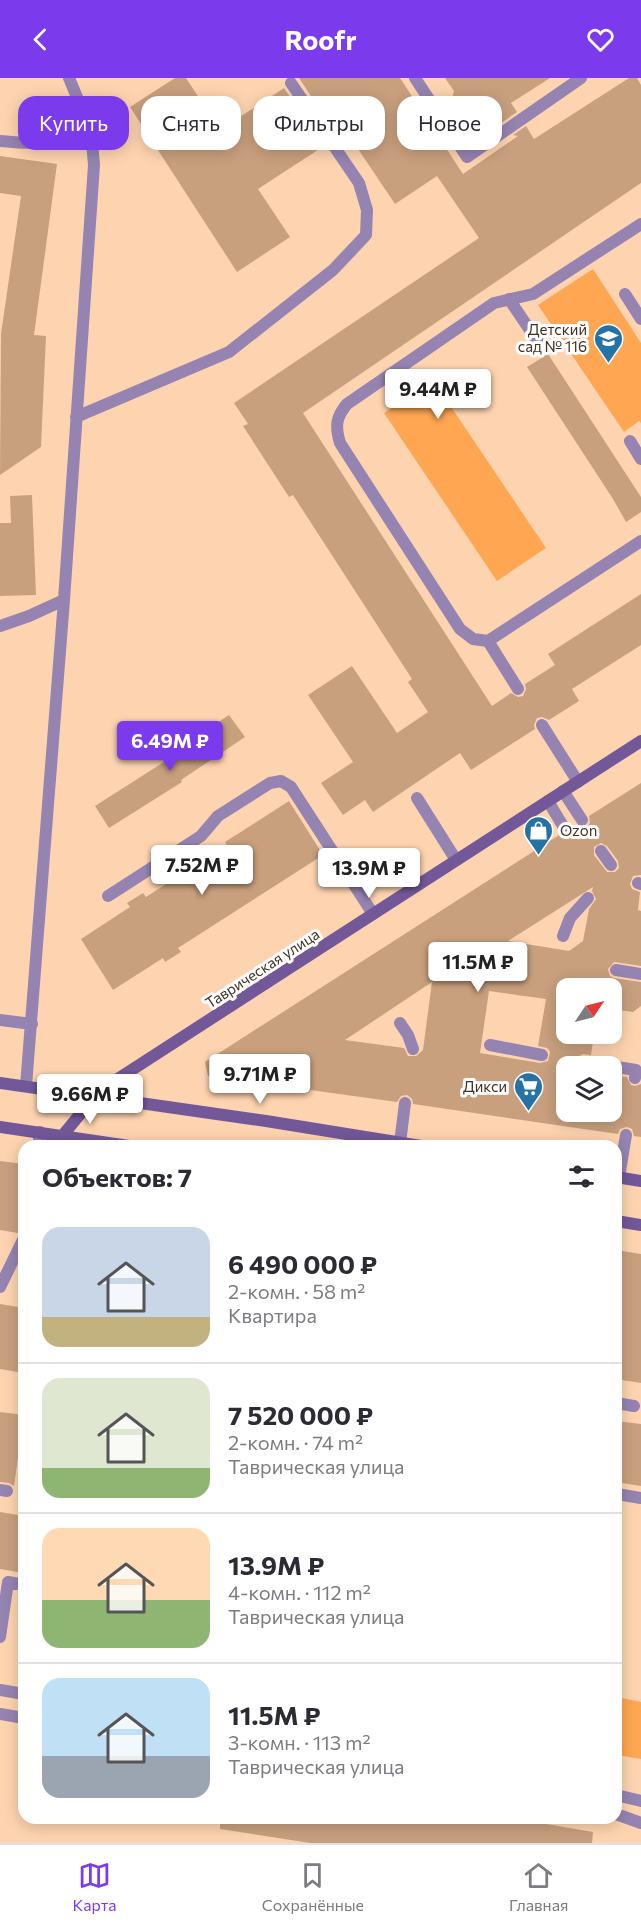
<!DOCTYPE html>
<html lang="ru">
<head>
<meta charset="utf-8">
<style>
  :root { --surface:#fff; --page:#f2f2f3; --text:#2b2b33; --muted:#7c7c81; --line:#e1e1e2; --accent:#7c3aed }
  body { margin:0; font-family:Commissioner,sans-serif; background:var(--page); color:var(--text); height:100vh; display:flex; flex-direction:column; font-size:22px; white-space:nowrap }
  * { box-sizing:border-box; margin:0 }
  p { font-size:20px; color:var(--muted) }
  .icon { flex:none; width:33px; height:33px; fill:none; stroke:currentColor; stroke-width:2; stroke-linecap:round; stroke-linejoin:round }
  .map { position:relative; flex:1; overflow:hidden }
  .side { position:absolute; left:18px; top:1062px; width:604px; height:684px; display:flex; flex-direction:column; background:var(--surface); border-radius:18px; box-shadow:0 3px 15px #0003 }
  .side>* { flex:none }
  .top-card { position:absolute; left:18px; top:18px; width:606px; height:54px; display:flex; gap:12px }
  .needle { width:39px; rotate:55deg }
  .tools { position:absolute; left:556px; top:900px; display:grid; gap:12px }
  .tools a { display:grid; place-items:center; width:66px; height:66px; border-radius:12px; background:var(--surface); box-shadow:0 3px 15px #0003; font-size:30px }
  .price { position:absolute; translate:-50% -51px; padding:0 14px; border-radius:6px; background:#fff; color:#222; font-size:20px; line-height:39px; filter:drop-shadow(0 2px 3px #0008) }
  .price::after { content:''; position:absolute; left:50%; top:36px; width:18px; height:14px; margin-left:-9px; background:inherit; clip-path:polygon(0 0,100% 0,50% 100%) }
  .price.current { background:var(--accent); color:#fff }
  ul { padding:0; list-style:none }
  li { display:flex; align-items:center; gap:18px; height:150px; padding:0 24px }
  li+li { border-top:2px solid var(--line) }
  li span { display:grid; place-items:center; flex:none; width:168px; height:120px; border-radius:18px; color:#555 }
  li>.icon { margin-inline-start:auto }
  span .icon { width:72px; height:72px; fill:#fffc; stroke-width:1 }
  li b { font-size:26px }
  h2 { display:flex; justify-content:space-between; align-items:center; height:72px; padding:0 24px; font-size:26px }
  .tag { padding:0 21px; border-radius:18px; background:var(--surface); box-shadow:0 3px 15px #0003; font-size:21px; line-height:54px }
  .tag.current { background:var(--accent); color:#fff }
  header { display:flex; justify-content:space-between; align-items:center; height:78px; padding:0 24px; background:var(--accent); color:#fff; font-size:27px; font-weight:700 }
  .menu { display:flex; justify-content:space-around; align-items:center; height:84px; border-top:2px solid var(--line); background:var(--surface); font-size:16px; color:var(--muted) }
  .menu a { display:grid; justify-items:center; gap:3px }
  .menu .current { color:var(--accent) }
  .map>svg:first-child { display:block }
</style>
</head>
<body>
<header><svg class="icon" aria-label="back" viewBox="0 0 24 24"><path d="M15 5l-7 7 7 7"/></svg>Roofr<svg class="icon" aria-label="heart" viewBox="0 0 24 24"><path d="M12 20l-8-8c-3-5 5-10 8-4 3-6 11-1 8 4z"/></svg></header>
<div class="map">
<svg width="641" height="1765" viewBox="0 0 641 1765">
  <rect width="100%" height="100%" fill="#fed4b0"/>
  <!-- green -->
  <path fill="#fea652" d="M593,191L641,265V345L639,343L624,354L538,227Z
    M433,302L546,470L497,503L384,335Z
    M617,1619L641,1624V1681L617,1677Z"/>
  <!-- building -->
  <path fill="#c9a07e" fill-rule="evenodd" d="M175,0H186L220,52L284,10L324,68L258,111L290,159L237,194L130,29Z
    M299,0H400L463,96L518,58L513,57L526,48L534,61L629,0H637L641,7V105L303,335L492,628L511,615L518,619L523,618L526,611L525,606L555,587L548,576L641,516V567L572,611L579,623L549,642L542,639L537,640L534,647L535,651L471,692L460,675L373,734L365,722L343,737L321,705L353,684L308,617L352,588L397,655L428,634L408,604L412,601L293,417L289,419L243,348L248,346L234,325L479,160L437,98L395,126L346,53L338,59Z
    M445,0H550L511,25L517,34L490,53L455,46L448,35L454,13Z
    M0,78L57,86L34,257L46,258L41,369L0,397L1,256L21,118L0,115Z
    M548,276L641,419V434L626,444L613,421L527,289Z
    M32,417L36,517L0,518V445H11L10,418Z
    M229,637L245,659L181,702L182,704L109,750L95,728L189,668L187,665Z
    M641,705V797L633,798L630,806L632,811L640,814L638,832L641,833V888L614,884L608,891L610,898L614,900L641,904V928L633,934L612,931V910H567V956H594L591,977L583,976L579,978L577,983L578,988H567V1034H612V997L627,999L631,1007L635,1008L641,1006V1059L634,1058L632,1051L627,1049L620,1051L618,1056L413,1026L412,1021L407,1017L401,1018L397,1024L208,998L205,984L559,757L566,761L571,760L574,753L573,748L575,747L579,750L586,749L590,745L589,738ZM601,765L607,768L618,783L619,790L615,794H607L594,777V769ZM593,809L592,813L596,821L589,831L583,863L569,873L508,863ZM432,904L423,972L416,978H408L404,970L345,962ZM489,913L546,921L538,968L547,970L550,974L548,983L540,985L480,975Z
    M289,723L323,777L178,870L181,874L165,884L163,880L113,912L81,861L130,829L127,825L143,815L146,819L227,767L225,764Z
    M0,1083L24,1086V1152L18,1155L0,1152Z
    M616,1172L641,1176V1305L616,1301V1248L621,1225L616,1224Z
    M0,1226L24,1230V1295L0,1291Z
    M0,1334L24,1337L14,1408L9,1405L0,1404Z
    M616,1343L641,1346V1408L616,1404Z
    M0,1434L24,1438V1495L0,1491Z
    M220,1740H511L593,1754L592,1765H310L220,1751Z"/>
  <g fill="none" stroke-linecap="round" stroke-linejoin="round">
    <!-- lane -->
    <path stroke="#9584b1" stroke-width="12" d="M415,0L467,79L581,0
      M0,63C40,67 53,66 91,53
      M625,216L641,241
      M509,221L538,264
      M76,339L229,274L333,192L366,157L367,132L359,105L291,5
      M630,363L641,381
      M0,548L29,538L64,522
      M488,563L641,463
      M518,611L488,563L473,561L460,551L340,365C335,348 336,339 347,326L494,225L533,216L641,146
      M542,647L578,704
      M563,713L582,742
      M417,720L456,782
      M548,723L566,753
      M601,773L611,787
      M638,805L641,806
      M108,818L201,758L218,738L270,705L281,703L291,709L373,836
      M563,858L570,840L588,820
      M616,892L641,896
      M0,942L32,946
      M400,945L408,957L413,971
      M490,967L542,977
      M585,984L636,992L635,1000
      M26,1008L64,522L94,87L91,53L69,0
      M400,1065L405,1025
      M38,1068L40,1054
      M619,1099L626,1057
      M0,1209L24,1160
      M616,1325L634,1328
      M0,1412L7,1413
      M617,1416L641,1420
      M0,1559L8,1504L24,1507"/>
    <!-- street -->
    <path stroke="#9584b1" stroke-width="12" d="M0,1612L24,1616
      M0,1636L24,1640
      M616,1717L641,1723
      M616,1736L641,1745"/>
    <!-- secondary -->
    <path stroke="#735899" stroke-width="12" d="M0,1005L266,1043L421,1068
      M0,1049L129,1068
      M63,1057L95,1018L113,1004L641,663
      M616,1099L641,1103
      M616,1143L641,1147"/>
  </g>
  <!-- icons -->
  <defs>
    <symbol id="school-pin" viewBox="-11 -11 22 30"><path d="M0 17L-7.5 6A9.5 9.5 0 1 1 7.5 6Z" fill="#2572a5" stroke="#fefefe"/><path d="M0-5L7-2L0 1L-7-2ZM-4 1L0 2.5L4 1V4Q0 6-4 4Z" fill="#fff"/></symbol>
    <symbol id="shop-pin" viewBox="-11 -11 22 30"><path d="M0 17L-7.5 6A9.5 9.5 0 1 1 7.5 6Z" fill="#2572a5" stroke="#fefefe"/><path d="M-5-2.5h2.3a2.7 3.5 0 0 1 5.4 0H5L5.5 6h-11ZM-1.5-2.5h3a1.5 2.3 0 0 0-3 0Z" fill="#fff"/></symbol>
    <symbol id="supermarket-pin" viewBox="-11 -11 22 30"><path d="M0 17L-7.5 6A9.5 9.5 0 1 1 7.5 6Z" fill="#2572a5" stroke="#fefefe"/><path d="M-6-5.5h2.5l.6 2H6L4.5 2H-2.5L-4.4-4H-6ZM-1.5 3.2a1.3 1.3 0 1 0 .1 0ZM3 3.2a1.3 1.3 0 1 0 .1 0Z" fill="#fff"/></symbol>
  </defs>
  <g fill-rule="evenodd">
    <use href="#school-pin" x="592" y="244" width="33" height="45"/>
    <use href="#shop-pin" x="522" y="736" width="33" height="45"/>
    <use href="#supermarket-pin" x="512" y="992" width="33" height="45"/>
  </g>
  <g text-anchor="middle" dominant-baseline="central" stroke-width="6" stroke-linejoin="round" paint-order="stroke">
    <!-- poi labels -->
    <g font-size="15" fill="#433224" stroke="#fefefe" text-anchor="end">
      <text x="587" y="251">Детский<tspan x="587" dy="17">сад № 116</tspan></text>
      <text x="560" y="752" text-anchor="start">Ozon</text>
      <text x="507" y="1008">Дикси</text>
    </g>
    <!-- street labels -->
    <g font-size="15" fill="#433224" stroke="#fefefe">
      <text transform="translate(262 890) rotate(-33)">Таврическая улица</text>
    </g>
  </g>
</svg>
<div class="tools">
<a><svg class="needle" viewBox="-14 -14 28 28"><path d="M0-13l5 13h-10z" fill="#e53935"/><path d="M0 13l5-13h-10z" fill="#7c7c81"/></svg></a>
<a><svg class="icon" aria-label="layers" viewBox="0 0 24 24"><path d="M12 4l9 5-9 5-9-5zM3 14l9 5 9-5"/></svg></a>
</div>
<b class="price" style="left:438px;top:342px">9.44M ₽</b>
<b class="price current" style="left:170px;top:694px">6.49M ₽</b>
<b class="price" style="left:202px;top:818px">7.52M ₽</b>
<b class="price" style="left:369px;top:821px">13.9M ₽</b>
<b class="price" style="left:478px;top:915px">11.5M ₽</b>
<b class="price" style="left:260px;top:1027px">9.71M ₽</b>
<b class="price" style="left:90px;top:1047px">9.66M ₽</b>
<div class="top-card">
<a class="tag current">Купить</a>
<a class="tag">Снять</a>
<a class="tag">Фильтры</a>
<a class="tag">Новое</a>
</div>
<section class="side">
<h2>Объектов: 7<svg class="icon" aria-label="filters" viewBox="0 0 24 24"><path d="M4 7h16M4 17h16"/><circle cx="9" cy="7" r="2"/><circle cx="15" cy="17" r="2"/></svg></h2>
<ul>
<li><span style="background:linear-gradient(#c9d6e8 75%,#c2b280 0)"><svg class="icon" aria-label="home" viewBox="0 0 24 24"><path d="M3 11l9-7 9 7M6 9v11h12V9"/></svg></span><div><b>6 490 000 ₽</b><p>2-комн. · 58 m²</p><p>Квартира</p></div></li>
<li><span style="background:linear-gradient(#dfe7d0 75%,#8fb573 0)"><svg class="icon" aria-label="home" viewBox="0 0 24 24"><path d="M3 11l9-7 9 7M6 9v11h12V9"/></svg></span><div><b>7 520 000 ₽</b><p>2-комн. · 74 m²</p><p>Таврическая улица</p></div></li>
<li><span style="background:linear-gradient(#ffd9b3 60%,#8fb573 0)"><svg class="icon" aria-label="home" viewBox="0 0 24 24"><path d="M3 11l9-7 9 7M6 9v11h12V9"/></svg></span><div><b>13.9M ₽</b><p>4-комн. · 112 m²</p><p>Таврическая улица</p></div></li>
<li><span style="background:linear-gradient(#bfe0f5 65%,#9aa5b1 0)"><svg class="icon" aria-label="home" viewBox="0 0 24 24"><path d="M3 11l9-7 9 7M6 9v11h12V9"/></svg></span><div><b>11.5M ₽</b><p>3-комн. · 113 m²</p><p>Таврическая улица</p></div></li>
</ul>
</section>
</div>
<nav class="menu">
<a class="current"><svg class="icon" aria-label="map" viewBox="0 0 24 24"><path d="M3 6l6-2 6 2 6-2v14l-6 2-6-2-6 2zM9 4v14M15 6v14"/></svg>Карта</a>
<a><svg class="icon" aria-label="saved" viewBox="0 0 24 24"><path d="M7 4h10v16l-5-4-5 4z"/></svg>Сохранённые</a>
<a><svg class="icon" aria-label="home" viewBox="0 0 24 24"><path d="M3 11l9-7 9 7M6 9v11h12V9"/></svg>Главная</a>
</nav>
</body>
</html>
